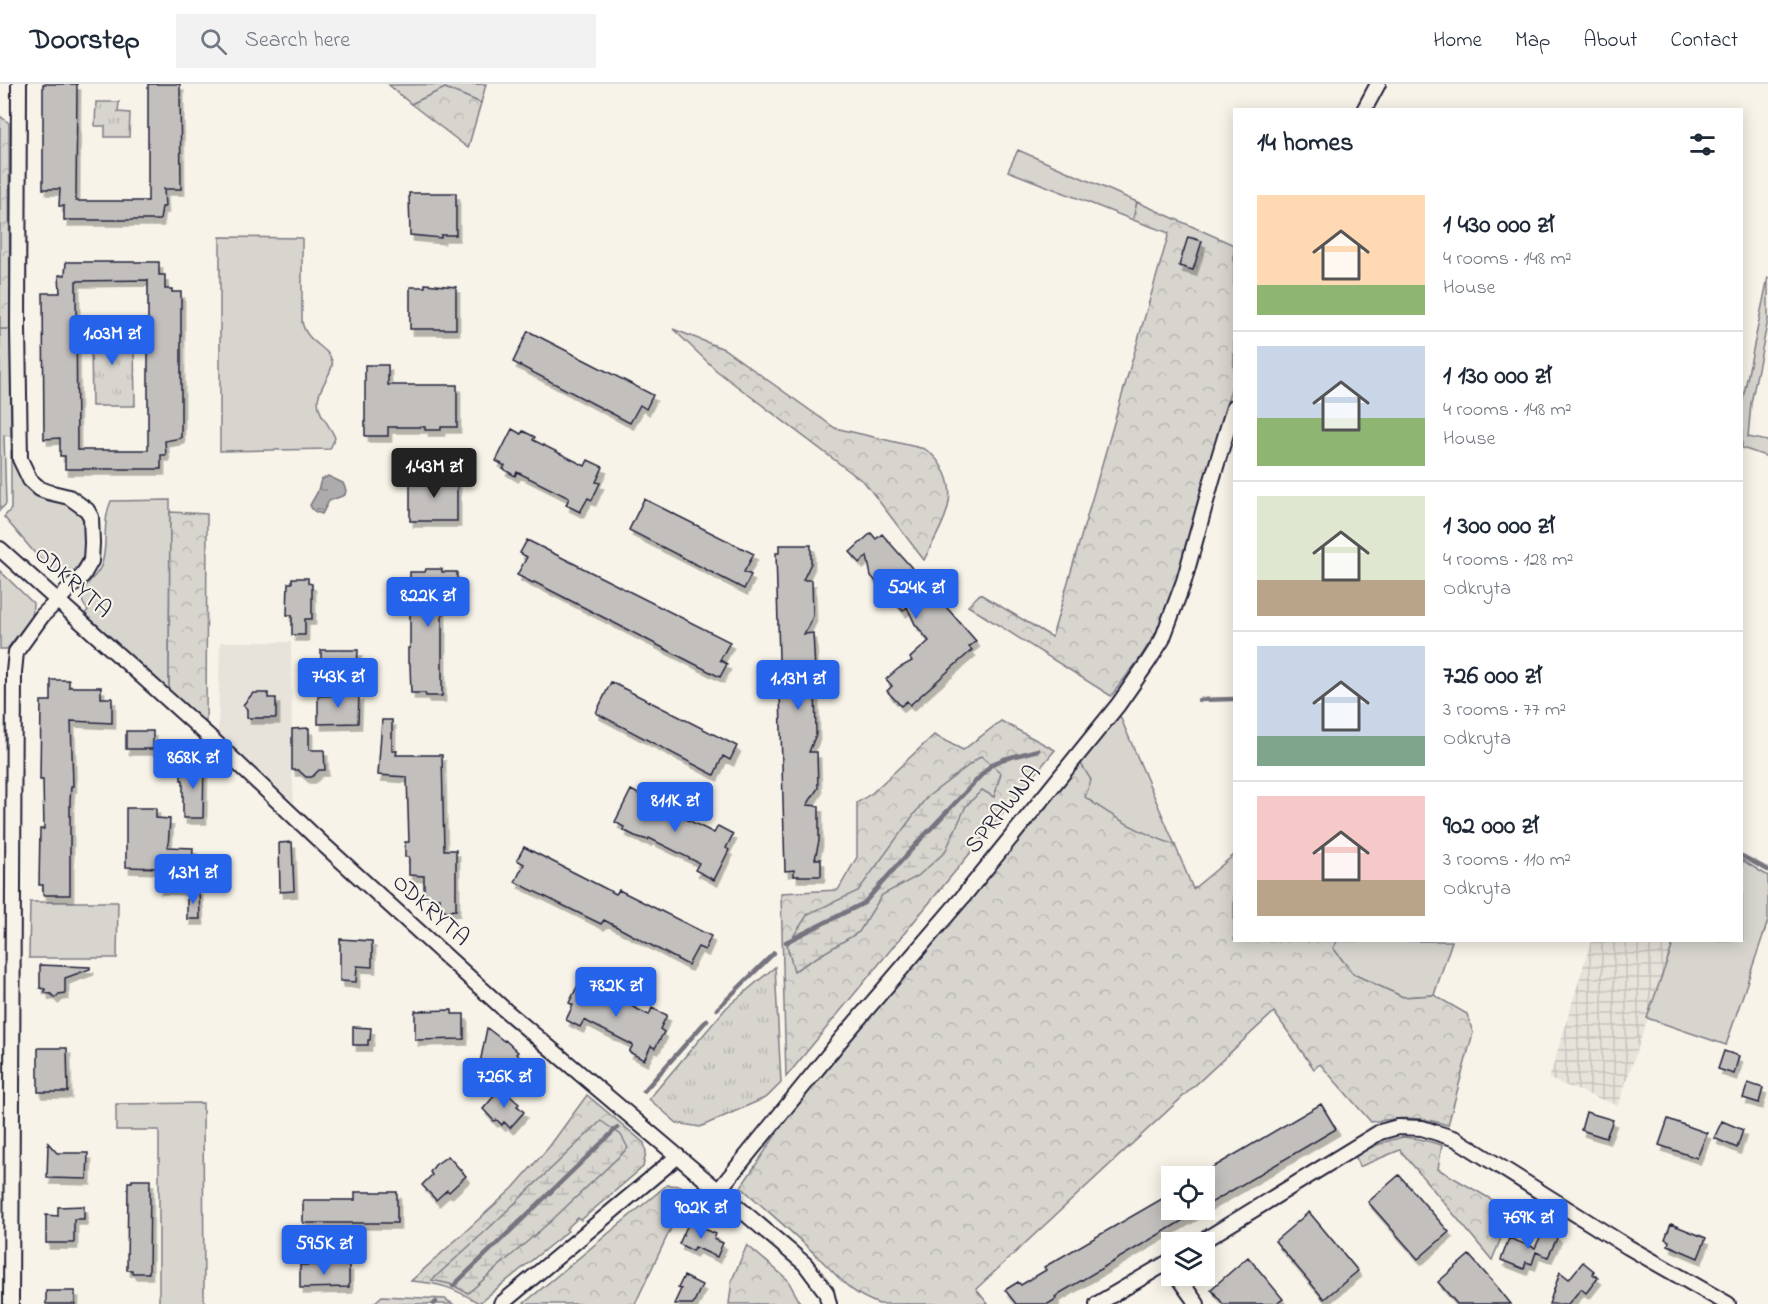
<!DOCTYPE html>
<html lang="en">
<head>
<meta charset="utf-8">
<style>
  :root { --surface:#fff; --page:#f2f2f3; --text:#1f2937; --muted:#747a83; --line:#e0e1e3; --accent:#2563eb }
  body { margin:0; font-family:"Indie Flower",sans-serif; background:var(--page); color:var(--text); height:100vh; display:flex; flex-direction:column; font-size:22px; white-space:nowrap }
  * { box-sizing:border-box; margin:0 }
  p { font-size:20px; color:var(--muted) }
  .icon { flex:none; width:33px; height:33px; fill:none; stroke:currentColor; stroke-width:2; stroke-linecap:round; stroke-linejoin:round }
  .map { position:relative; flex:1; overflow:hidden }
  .side { position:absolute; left:1233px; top:24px; width:510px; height:834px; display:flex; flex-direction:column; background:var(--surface); border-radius:0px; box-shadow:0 3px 15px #0003 }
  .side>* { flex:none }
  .tools { position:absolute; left:1161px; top:1082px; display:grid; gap:12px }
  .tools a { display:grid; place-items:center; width:54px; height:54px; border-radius:0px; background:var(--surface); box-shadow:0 3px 15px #0003; font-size:30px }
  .price { position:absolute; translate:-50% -51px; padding:0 14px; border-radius:6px; background:var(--accent); color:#fff; font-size:20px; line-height:39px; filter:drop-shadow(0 2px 3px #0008) }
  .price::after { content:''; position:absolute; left:50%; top:36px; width:18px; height:14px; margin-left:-9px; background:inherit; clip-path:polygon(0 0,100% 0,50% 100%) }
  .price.on { background:#222; color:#fff }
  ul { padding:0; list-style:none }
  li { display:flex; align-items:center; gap:18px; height:150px; padding:0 24px }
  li+li { border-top:2px solid var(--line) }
  li span { display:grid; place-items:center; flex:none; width:168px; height:120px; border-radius:0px; color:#555 }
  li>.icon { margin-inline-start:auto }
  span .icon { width:72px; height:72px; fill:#fffc; stroke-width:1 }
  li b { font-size:26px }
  h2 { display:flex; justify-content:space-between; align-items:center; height:72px; padding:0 24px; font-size:26px }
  header { display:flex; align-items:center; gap:36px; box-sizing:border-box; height:84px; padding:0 30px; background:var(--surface); border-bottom:2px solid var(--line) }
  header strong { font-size:28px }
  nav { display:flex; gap:33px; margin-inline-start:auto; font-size:21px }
  .search { width:420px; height:54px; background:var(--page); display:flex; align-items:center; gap:15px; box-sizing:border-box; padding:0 21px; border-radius:0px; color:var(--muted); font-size:22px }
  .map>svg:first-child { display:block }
</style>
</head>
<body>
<header>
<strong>Doorstep</strong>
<div class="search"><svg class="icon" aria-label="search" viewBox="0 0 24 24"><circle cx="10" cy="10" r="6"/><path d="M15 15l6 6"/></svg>Search here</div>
<nav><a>Home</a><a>Map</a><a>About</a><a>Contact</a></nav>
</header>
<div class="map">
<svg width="1768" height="1220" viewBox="0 0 1768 1220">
  <defs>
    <pattern id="industrial-grid" width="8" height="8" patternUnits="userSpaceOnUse" patternTransform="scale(1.5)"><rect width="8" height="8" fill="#e7e3db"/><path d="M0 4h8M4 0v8" fill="none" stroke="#c6c2bd"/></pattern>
    <pattern id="forest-crowns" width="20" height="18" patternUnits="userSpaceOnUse" patternTransform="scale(1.5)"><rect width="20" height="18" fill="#d8d5cf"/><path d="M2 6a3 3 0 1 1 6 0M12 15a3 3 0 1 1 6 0" fill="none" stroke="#b9b7b3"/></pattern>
    <pattern id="wetland-marsh" width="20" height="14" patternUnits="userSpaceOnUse" patternTransform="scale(1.5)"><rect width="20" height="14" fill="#d8d5cf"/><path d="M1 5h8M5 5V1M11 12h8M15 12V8" fill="none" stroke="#b9b7b3"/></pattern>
    <pattern id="park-tufts" width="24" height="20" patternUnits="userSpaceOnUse" patternTransform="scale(1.5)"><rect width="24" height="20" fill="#d8d5cf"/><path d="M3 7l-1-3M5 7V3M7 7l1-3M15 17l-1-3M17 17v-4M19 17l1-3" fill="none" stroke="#b9b7b3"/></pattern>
    <pattern id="water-ripples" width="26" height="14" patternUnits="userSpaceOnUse" patternTransform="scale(1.5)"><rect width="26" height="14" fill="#aeabad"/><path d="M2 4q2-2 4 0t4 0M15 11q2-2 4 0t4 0" fill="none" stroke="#8d8b8e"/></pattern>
    <filter id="shadow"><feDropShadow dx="3.5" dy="6" stdDeviation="0" flood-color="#0004"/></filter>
  </defs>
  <rect width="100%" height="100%" fill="#f7f3e8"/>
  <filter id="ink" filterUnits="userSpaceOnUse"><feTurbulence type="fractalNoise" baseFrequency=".0167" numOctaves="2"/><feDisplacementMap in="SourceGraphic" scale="12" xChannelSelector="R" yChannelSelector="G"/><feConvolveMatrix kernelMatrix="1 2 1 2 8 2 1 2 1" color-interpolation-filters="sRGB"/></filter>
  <g filter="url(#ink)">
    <!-- built -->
    <path fill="#e7e3db" d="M220,558H291L292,686L294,719L218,649Z"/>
    <!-- industrial -->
    <path fill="url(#industrial-grid)" d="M1591,857H1674L1618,1022L1549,995Z"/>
    <!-- grass -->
    <path fill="#d8d5cf" stroke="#7d7c85" stroke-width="1.5" d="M486,0L481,19L445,4L411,20L389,1Z
      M1018,66L1137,118L1133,136L1008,87Z
      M220,153L302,154V238C307,260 328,262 332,277C335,286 319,302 318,316C318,332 330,340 335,354L330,365L220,367Z
      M1768,193V236L1751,319L1748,353L1768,357V373L1742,364V319Z
      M0,245H10L11,352L4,351L6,420L0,426Z
      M11,366C16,389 26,411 51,417C60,419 69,419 77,426C86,433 88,464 83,474C81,480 76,484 72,489L68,485L63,489L51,488L4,433L11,425Z
      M170,416L169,606L85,530L88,526C83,521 81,517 83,509C85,498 97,493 101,482C109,464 101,439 111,417Z
      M0,487L33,519L32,533L7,565H0Z
      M1119,630L1175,761C1143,750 1112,733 1085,713L1080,678Z
      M1742,776L1768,792V837L1726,961L1647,934L1674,857L1742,856Z
      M30,818H118L117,874H29Z
      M1337,857H1452L1434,911L1403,913L1353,890L1333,864Z
      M203,1019L204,1220H159V1046H116V1020Z"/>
    <!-- forest -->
    <path fill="url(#forest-crowns)" stroke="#7d7c85" stroke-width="1.5" d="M445,4L481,19L468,64L411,20Z
      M0,32L9,39L10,245H0Z
      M1137,118L1234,161V295L1178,492L1157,547L1138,577L1111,612L968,522L980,510L1052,553L1169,149L1133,136Z
      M673,245L724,265L835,344L925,365C943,377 954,401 948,423C944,441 932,459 924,476L865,399L717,287Z
      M170,428L207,430L206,639L169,606Z
      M1001,637L1055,666L786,993L781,809L838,806L857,773V719L872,709L934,651L963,666Z
      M1080,678L1091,696L1085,713C1112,733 1143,750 1175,761L1193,805L1234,771V856L1337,857L1333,864L1353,890L1403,913L1434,911L1467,930L1473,949L1448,1041C1417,1032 1403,1033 1371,1038L1320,980L1314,985L1274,928L976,1205L988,1220H879C849,1209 842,1196 820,1175C795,1150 767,1127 741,1103L787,1034Z
      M587,1011L644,1059L646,1068L643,1083L581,1136L578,1134L566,1145L568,1147L479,1219C454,1204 439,1199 411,1197L513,1104L549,1063Z
      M1403,1053L1420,1055L1442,1061L1438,1085L1512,1127L1492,1176L1400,1066L1359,1083L1355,1070L1387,1057Z
      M667,1101L680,1102L689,1106L635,1220H523Z
      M747,1161L787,1195L801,1220H729L732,1196Z
      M382,1212L445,1215L453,1220H373Z"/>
    <!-- wetland -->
    <path fill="url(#wetland-marsh)" stroke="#7d7c85" stroke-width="1.5" d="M981,672L1001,689L994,713L982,706L966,722L945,768L918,792L882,811L859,848L794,887L787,862L808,830L858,807L926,714Z
      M601,1037L621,1051L628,1064L551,1137L468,1209L450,1200L432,1196L489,1144Z"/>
    <!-- park -->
    <path fill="url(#park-tufts)" stroke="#7d7c85" stroke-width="1.5" d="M96,18H119L118,28L130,29L129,53H105V42H95Z
      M134,261L135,322H92L91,262Z
      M775,883L781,999L767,1013L700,1043L677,1039L649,1015L727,923Z"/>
    <!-- water -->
    <path fill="url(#water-ripples)" stroke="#76747f" stroke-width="1.5" d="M328,392L343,399L346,406L345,411L329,417L322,430C315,428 312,427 310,421L317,409L321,396Z"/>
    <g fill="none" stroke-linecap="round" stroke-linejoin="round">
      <!-- stream -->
      <path stroke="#76747f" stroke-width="4.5" d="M1199,616L1234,615
        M1742,772L1768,786
        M786,858L864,819L920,756L992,680L1004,675L1038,666
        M717,925L774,869
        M644,1007L707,936
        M453,1202L617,1044
        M434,1220L436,1218"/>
    </g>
    <!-- building -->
    <path fill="#c2bfbd" stroke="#22223b" stroke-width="1.5" fill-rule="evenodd" filter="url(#shadow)" d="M43,0H77L76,117H148V0H180L181,105H164L165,123H162L160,136H64V122H59L60,105H43Z
      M409,109H456V151H441V154L410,151Z
      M1188,153L1202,157L1193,186L1179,182Z
      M66,178H159V191H165V205H172V208H181V354L165,357L166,371H161V385H65V372H60V354L44,355L43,209H60L59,191H65ZM148,196V366H77L76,197Z
      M425,200L456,203V245H410V203H425Z
      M528,247L653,311L646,325L640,321L630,339L513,278Z
      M365,281H388V301H457V343H441V346H425V343H388V352H365Z
      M512,345L521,350L523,347L535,353L533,356L585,382L588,376L603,383L596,398L600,399L592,416L588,414L580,428L566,421L569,414L517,388L515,392L503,385L505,382L496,377Z
      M425,392L457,395V437H410V395H425Z
      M644,415L754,470L744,488L751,491L744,505L629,446Z
      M871,449L876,455L882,450L976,557L969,563L972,566L910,621L907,617L901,622L887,607L892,602L886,595L899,584L912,577L910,574L929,557L915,540L907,523L903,527L871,492L867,472L860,479L850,468Z
      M527,456L730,558L720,576L727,580L720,593L534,498L533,499L517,491L527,473L520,469Z
      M779,461H811V479L803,496H812L813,532L804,550L813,549L815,586L808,603H815L816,650L809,668H817L818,704L807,721L819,722V757L815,775H821V792H794V786L785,787L776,469H779Z
      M426,485H442V488H457V514H445V522H442V612H426L425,609H411L410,580L408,579V564H410V522H408V507H410V488H425Z
      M292,494H308V499L312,500V535H305V551H292V531H287L288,499H292Z
      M321,566H358L357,584L321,583Z
      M51,596H69V603H101V614H112V639L71,637L73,702H71L70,717V811H43V801H39L40,745H44L43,696H40L41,617H51Z
      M611,598L737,662L730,676L723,672L714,691L596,629Z
      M253,609H268V614H276V634H247V625L243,621Z
      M359,611L358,639L318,640V612Z
      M382,636H392V667H397L396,671H442L444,766H456V826L446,827L440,822V814H430L424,809V792L409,791V773H405V758H409L407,693L378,691Z
      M309,644V666H324L325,686H319L312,693H306L298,686H292V645Z
      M126,647H153V665H126Z
      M181,679H204L203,734H183V696H181Z
      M631,706L640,711L642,708L654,714L652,718L714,749L718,742L733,750L726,764L729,766L714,796L695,786L699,779L649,754L648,756L635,752L623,746L624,743L615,738Z
      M126,724H156V734L170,735L168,763L193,764L191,805L158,804L159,784L126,783Z
      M292,758L294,807L280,808L279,759Z
      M524,763L616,810L619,806L711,852L705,866L698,863L688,881L604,836L601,840L515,798L524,780L517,776Z
      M187,806H199L200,835H187Z
      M340,855L372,857V883L357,882L356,898L340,897Z
      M40,881L90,883V885L65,894V909L59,910L55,914L51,910L45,909V905L40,904Z
      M588,891L603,899L599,906L649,931L652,924L667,931L660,945L664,948L655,964L651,962L644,976L629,968L633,961L584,936L580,943L566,936L573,921L569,919L577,903L581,905Z
      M452,926V930H464V955L415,956V927Z
      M353,943L371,944L370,956H368V961H353Z
      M487,944L504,957L505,956L518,968L516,970L519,973L499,994L480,979Z
      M38,964H67L68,1008H38Z
      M1724,967L1739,972L1734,990L1718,985Z
      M1748,999L1763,1004L1759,1019L1743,1014Z
      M501,1004L519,1020L517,1022L524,1028L510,1044L504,1038L502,1041L497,1036L494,1037L483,1025Z
      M1321,1020L1336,1045L1204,1123L1205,1088Z
      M1586,1028L1613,1036L1606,1054L1581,1046Z
      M1668,1035L1707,1049L1697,1074L1659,1061Z
      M1722,1037L1743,1046L1737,1064L1714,1054Z
      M48,1059L57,1069H88L87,1095L47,1094Z
      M448,1072L466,1092L449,1108L447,1106L436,1116L422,1101L432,1091L430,1088L435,1081Z
      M1399,1091L1449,1148L1418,1175L1368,1118Z
      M132,1096H150L149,1189H132V1186H127L128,1098H132Z
      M355,1108H397V1139H303V1116H355Z
      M1172,1109V1125H1202L1060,1209L1055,1213L1056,1215L1048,1220H1016L1005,1206L1018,1198L1021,1201L1046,1186L1044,1183Z
      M84,1122V1135H74V1159H46V1131L58,1132V1123Z
      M1309,1128L1358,1187L1324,1215L1275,1157Z
      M689,1138L716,1150L714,1155L723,1159L717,1173L695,1163L693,1167L679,1160Z
      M1671,1140L1706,1154L1698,1174L1668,1161L1669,1157L1665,1155Z
      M1544,1145L1558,1152L1548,1173L1536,1168L1532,1180L1526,1178L1524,1185L1501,1176L1509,1154L1535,1164Z
      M1469,1171L1499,1205L1511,1220H1457L1438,1198Z
      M1248,1173L1283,1215L1276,1220H1223L1211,1205Z
      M1583,1178L1594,1187L1593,1190L1598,1194L1586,1209L1581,1205L1568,1220H1549L1560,1188L1569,1195Z
      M300,1181H349V1203L300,1204Z
      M684,1192L702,1201L693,1220H674L681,1205L678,1204Z
      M46,1207H75V1220H46Z"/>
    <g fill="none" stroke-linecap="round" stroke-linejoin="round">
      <defs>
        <path id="street" d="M1364,26L1378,0
          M0,465L213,656L325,762L505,926L805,1180L826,1208L829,1220
          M718,1107L843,953L962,814L1118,621L1148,578L1162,556L1184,497L1212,396L1234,323
          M1201,1158L1380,1048L1398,1043L1422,1044L1456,1055L1628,1163L1728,1220
          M1176,1191L1197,1220
          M11,1220L14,588L16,568L42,532L83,491L91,477L92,459L91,433L87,426L69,413L48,408L40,405L30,396L20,375L18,244L19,0
          M501,1220L678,1072
          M1097,1220L1172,1176"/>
      </defs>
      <!-- street casing -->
      <use href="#street" stroke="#22223b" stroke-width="18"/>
      <!-- street -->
      <use href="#street" stroke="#f7f3e8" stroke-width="14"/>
    </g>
  </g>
  <g text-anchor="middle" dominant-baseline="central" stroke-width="4.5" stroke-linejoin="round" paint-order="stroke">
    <!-- street labels -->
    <g font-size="24" fill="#22223b" stroke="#f7f3e8">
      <text transform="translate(72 499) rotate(42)">ODKRYTA</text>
      <text transform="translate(1004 726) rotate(-51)">SPRAWNA</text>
      <text transform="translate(430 827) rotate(42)">ODKRYTA</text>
    </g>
  </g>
</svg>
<div class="tools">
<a><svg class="icon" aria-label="locate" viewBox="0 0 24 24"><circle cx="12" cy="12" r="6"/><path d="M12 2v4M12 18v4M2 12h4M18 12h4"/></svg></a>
<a><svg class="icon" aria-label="layers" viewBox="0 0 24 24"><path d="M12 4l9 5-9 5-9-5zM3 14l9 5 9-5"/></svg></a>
</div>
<b class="price" style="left:112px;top:282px">1.03M zł</b>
<b class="price on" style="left:434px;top:415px">1.43M zł</b>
<b class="price" style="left:916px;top:536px">524K zł</b>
<b class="price" style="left:428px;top:544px">822K zł</b>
<b class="price" style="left:338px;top:625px">743K zł</b>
<b class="price" style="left:798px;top:627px">1.13M zł</b>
<b class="price" style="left:193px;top:706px">868K zł</b>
<b class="price" style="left:675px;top:749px">811K zł</b>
<b class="price" style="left:193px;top:821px">1.3M zł</b>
<b class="price" style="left:616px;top:934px">782K zł</b>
<b class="price" style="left:504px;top:1025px">726K zł</b>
<b class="price" style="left:701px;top:1156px">902K zł</b>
<b class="price" style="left:1528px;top:1166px">769K zł</b>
<b class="price" style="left:324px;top:1192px">595K zł</b>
<section class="side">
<h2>14 homes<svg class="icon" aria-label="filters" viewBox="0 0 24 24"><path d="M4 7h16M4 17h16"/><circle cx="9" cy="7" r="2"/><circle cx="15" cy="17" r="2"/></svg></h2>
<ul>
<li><span style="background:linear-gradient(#ffd9b3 75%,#8fb573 0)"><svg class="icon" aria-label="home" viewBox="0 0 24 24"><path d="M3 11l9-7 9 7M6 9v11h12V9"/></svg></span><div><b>1 430 000 zł</b><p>4 rooms · 148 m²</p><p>House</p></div></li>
<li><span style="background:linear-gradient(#c9d6e8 60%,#8fb573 0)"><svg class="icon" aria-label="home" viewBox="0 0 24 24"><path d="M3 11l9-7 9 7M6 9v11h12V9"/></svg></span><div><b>1 130 000 zł</b><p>4 rooms · 148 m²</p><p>House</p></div></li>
<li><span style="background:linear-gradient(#dfe7d0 70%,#b9a48a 0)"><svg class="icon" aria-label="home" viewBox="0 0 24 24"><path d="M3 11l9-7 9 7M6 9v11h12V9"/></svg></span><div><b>1 300 000 zł</b><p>4 rooms · 128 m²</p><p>Odkryta</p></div></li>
<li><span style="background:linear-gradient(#c9d6e8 75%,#7fa58c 0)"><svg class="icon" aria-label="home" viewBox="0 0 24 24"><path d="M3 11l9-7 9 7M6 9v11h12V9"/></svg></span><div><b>726 000 zł</b><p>3 rooms · 77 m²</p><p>Odkryta</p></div></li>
<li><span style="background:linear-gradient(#f6c9c9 70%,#b9a48a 0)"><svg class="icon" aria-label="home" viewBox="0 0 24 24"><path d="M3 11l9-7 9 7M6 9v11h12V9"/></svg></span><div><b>902 000 zł</b><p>3 rooms · 110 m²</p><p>Odkryta</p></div></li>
</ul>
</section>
</div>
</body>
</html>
